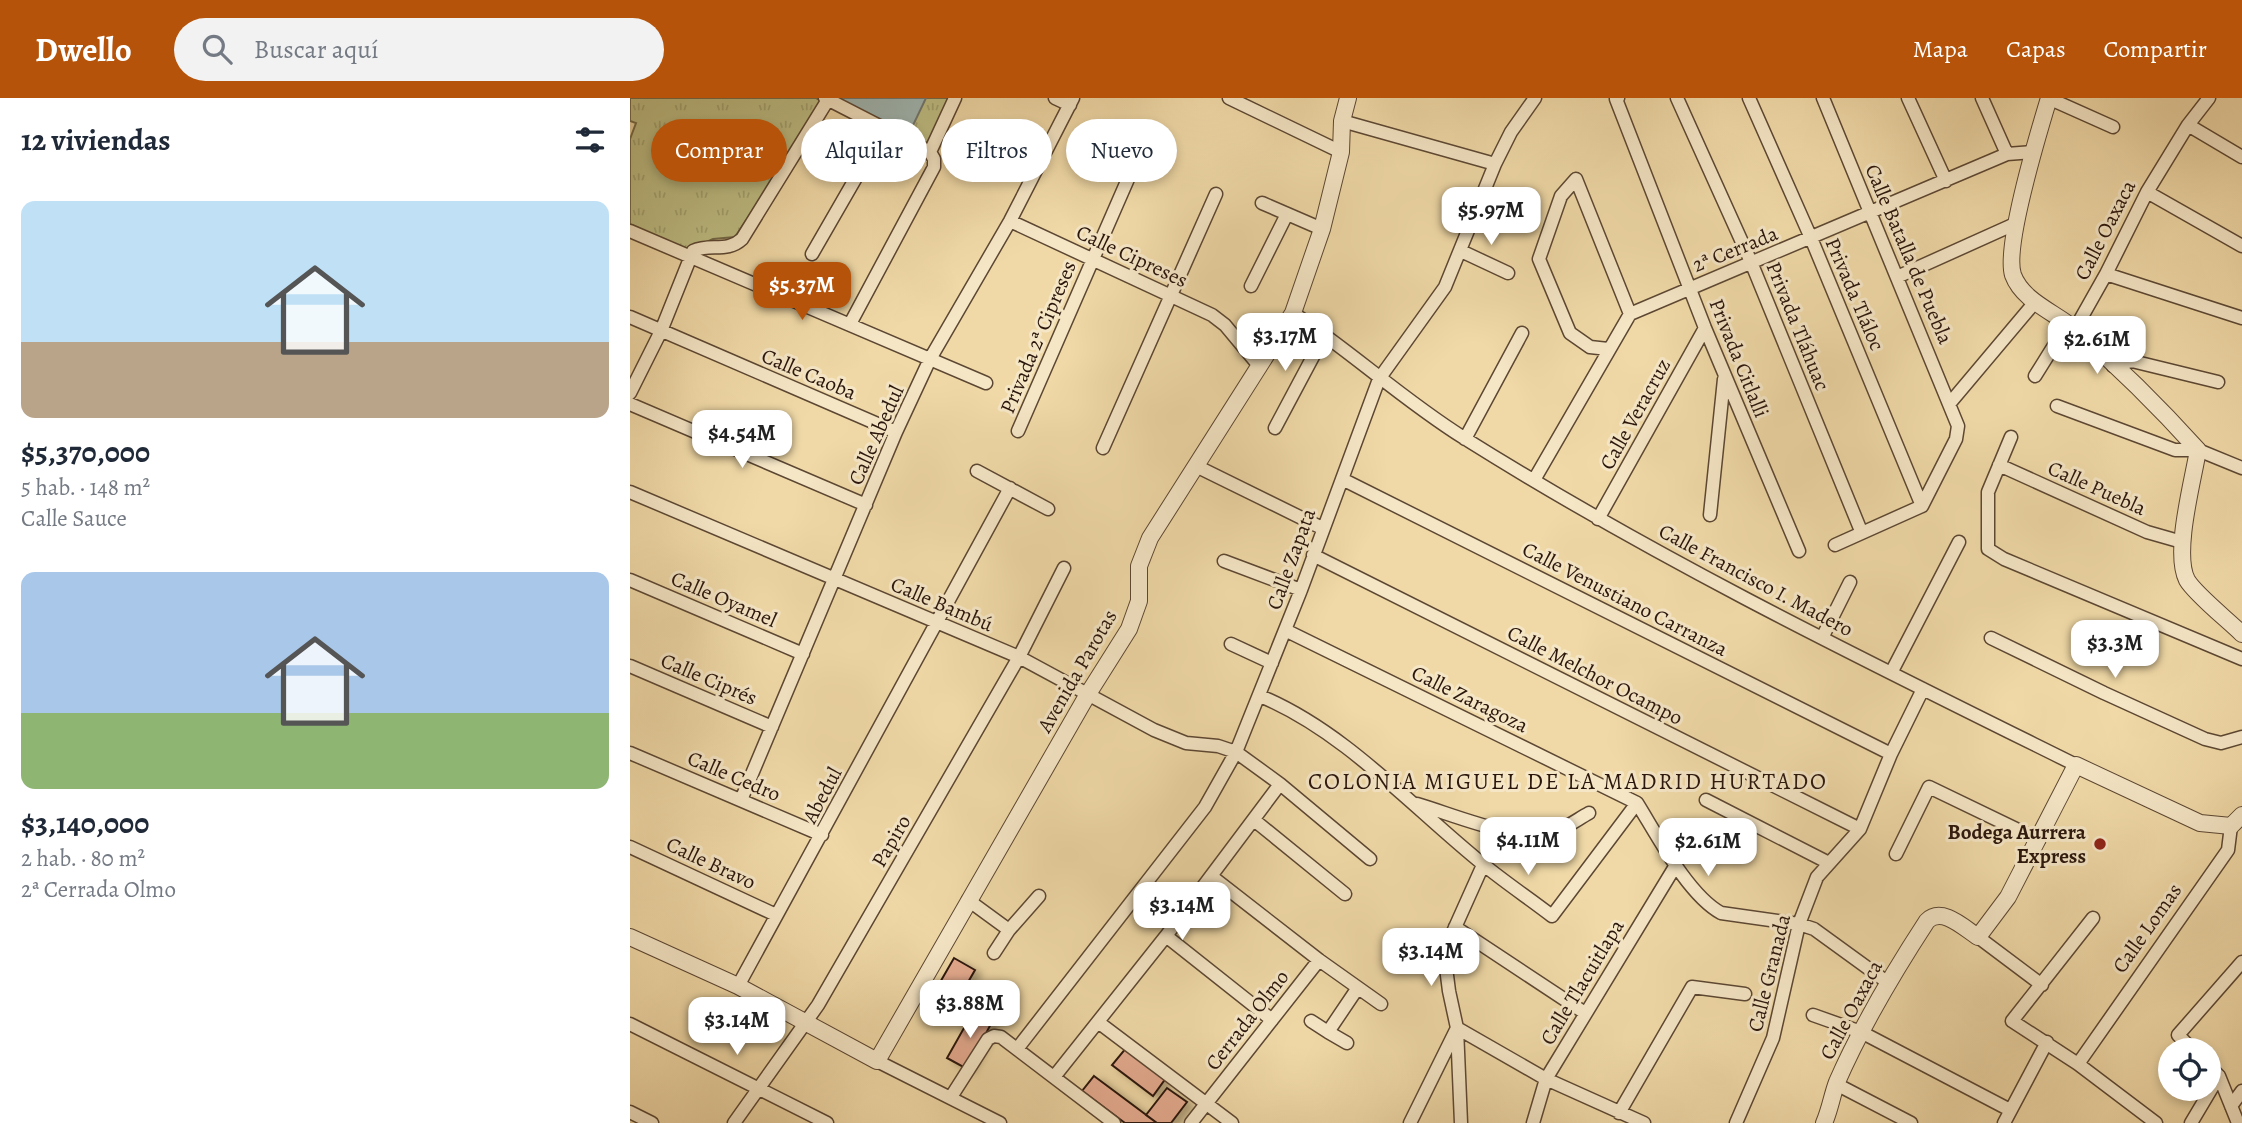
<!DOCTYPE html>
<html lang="es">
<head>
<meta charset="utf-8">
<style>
  :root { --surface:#fff; --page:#f2f2f3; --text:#1f2937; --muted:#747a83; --accent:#b45309 }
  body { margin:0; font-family:Alegreya,serif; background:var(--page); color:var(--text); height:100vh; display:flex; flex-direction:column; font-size:26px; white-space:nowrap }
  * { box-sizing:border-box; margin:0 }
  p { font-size:23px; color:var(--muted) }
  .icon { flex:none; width:38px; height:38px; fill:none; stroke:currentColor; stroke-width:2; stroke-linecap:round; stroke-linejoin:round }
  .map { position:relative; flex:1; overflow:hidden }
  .side { display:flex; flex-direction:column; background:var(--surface); width:630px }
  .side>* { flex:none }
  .banner { position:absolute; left:21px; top:21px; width:665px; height:63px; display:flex; gap:14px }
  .tools { position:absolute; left:1528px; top:940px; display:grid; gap:14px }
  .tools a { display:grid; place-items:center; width:63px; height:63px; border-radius:50%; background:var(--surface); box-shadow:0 4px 10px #0003; font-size:35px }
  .price { position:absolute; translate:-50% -60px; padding:0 16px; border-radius:14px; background:#fff; color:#222; font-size:23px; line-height:46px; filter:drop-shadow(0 2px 4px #0008) }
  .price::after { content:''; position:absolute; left:50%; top:42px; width:21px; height:16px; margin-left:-10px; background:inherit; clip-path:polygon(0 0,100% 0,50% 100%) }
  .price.selected { background:var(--accent); color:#fff }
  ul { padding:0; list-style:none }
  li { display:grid; align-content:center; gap:14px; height:371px; padding:0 21px }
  li span { display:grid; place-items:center; height:217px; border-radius:14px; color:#555 }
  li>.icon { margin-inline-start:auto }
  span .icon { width:126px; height:126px; fill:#fffc; stroke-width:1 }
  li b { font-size:30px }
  h2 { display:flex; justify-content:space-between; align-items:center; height:84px; padding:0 21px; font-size:30px }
  .pill { padding:0 24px; border-radius:32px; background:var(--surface); box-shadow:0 4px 10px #0003; font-size:24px; line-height:63px }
  .pill.selected { background:var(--accent); color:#fff }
  header { display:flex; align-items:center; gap:42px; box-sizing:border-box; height:98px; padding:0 35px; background:var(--accent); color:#fff }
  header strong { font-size:33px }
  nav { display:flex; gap:38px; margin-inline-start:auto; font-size:24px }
  .search { width:490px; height:63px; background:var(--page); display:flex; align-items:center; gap:18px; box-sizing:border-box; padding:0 24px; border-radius:38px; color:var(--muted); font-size:26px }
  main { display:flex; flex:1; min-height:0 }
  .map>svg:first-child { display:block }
</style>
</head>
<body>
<header>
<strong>Dwello</strong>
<div class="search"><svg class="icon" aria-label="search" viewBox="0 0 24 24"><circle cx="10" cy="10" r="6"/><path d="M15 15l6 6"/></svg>Buscar aquí</div>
<nav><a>Mapa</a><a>Capas</a><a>Compartir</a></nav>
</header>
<main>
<section class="side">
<h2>12 viviendas<svg class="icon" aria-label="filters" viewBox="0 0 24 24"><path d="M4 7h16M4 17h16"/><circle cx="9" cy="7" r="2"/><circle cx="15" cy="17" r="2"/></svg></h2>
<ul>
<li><span style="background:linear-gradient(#bfe0f5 65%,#b9a48a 0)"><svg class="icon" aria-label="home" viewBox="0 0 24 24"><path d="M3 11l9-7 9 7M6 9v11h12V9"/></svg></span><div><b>$5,370,000</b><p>5 hab. · 148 m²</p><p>Calle Sauce</p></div></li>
<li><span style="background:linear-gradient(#a9c7e8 65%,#8fb573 0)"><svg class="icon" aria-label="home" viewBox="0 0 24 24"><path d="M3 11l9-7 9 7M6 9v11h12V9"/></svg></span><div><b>$3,140,000</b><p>2 hab. · 80 m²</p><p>2ª Cerrada Olmo</p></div></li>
</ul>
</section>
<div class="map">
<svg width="1612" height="1025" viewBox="0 0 1612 1025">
  <defs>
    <pattern id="park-tufts" width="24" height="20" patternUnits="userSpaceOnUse" patternTransform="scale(1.75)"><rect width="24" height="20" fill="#bebe84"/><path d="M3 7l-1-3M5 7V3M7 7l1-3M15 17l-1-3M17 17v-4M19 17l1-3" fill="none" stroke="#a3a371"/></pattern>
    <filter id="shadow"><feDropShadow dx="7" dy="4" stdDeviation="3.5" flood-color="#0004"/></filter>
  </defs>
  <rect width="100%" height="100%" fill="#f0d9a7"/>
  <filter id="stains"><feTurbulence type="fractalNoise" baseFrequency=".00286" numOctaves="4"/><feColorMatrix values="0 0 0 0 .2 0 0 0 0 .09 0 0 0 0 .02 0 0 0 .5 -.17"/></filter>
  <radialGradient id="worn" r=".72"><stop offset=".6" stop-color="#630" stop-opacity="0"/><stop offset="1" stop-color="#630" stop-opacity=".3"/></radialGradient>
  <!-- park -->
  <path fill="url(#park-tufts)" stroke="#746a48" stroke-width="2" d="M0,0H186L194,4L105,139L83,141L56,153L0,126V41L6,25L0,23Z
    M199,0H320L298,49Z"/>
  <!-- water -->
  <path fill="#9fb7b3" stroke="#717770" stroke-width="2" d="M199,0H296L277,40Z"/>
  <!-- building -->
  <path fill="#e6ac91" stroke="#2b160c" stroke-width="2" filter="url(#shadow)" d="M324,860L345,872L318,919L297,907Z
    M343,914L362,924L337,971L317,960Z
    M496,950L536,980L523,998L482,967Z
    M464,978L527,1025H495L452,993Z
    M537,990L557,1004L541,1025H527L516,1017Z"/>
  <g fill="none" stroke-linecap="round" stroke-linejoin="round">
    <defs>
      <path id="minor" d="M195,0L300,54
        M425,0L440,7
        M599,0L711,54
        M988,0L986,1L1075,230L1169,453
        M1047,0L1121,164L1231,433
        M1119,0L1181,140L1292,408
        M1193,0L1328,328L1326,341L1292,408L1205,447
        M1278,0L1316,83
        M1352,0L1377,56
        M1418,0L1483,29
        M712,23L865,66
        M1558,27L1612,59
        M300,54L325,0
        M1517,94L1612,148
        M632,105L692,131
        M380,123L582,217L595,227L630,269
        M0,133L356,285
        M831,153L878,175
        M182,156L254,31
        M1476,176L1612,220
        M1267,179L1387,125
        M621,188L657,116
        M663,215C722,254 773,302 834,340C1030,463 1238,564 1446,667
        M0,219L266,334
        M220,226L304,69V61L300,54
        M978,251L960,249L940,235L909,161L931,98L946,81L1000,216
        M1483,268L1502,263L1588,284
        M1405,278L1430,238L1445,231L1476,176L1517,94L1558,27L1579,0
        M0,295L31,233L63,153C80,145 97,155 112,141L199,0
        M1320,305L1405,204
        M0,306L236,407
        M1427,308L1545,352H1568L1612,370
        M645,330L695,236
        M388,333L508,58
        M1381,339L1358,394V451L1374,461L1612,561
        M835,341L892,235
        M473,350L586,96
        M1369,367L1517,434L1552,444
        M568,369L692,430
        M347,373L418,411
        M712,381L1261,656
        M904,382L1000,216L1377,56L1403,54
        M0,394L389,559L524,632L556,645L588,648L606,654L650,686L740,761
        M1080,417L1094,281
        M968,421L1075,230
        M683,457L1230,731
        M594,463L671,492
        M0,482L173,556
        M655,532L1007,705
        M1192,540L1220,484
        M1361,540L1474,595L1575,641L1591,645L1612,639
        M601,546L642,565
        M0,568L142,629
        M1261,575L1329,444
        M630,598C715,633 783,710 854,767C876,785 900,801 922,818L1007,705
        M0,655L192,737
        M111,702L266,334L300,261L380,123L443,0
        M1076,702L1199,765
        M1007,705C1027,737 1058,797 1091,815L1169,826L1184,831L1257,884
        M787,706C825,717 887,745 925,733C937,730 948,721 959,715
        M624,722L715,796
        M0,749L146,817
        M1266,756L1299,689L1409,742
        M581,778L689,862L751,906
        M338,802L379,832L409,798
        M1463,820L1382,923L1448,966L1526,1025
        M825,829L955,915
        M536,838L642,922
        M1348,839L1412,887
        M364,855L379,832
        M108,888L380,390
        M1183,917L1231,934L1380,1012
        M681,923L698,934
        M468,924L602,1025
        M0,926L197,1025
        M827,930L916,981L1014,1025
        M827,930L831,1025
        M717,945L698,934L727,891
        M387,951L575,709L606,654L671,492L749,281L815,189L865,66L881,34L905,0
        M1563,952L1548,937L1612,864
        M247,963L370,1025
        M1448,966L1598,752L1601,728
        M1578,967L1589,978L1608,1025
        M424,979L536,838L650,686
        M1206,986L1281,1025
        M321,999L358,941L364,938L371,939L484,1025
        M1601,1008L1612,993
        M0,1014L22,1025
        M989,1015L1062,889L1115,896
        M104,1025L188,907L389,559L434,470
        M561,1025L689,862
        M780,1025L827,930L819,893L814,854L853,767
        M903,1025L916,981L1046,767
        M1106,1025L1143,940L1169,826L1187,779L1230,731L1261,656L1293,591
        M1374,1025L1417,944
        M1561,1025L1589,978"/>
      <path id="tertiary" d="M1419,0C1409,33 1374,149 1383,177C1393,204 1427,215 1447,233C1490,270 1530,310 1568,352C1563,383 1543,455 1557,482C1565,496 1599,523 1612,536
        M0,839L108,888L247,963L458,596L499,531L509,503V468L520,440L663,215L692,131L711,54L712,23L718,0
        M1194,1025C1200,1012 1202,997 1207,984C1232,927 1263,875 1297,823C1312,808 1334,830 1348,839L1378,799L1446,667L1570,725L1601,728L1612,717"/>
    </defs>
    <!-- minor casing -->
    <use href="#minor" stroke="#5c4733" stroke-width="15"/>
    <!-- tertiary casing -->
    <use href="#tertiary" stroke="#5c4733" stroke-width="18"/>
    <!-- minor -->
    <use href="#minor" stroke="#f5e6c6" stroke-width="12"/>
    <!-- tertiary -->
    <use href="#tertiary" stroke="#f5e6c6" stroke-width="16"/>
  </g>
  <!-- markers -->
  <circle fill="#8f2418" stroke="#f5e6c6" stroke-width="2.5" cx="1470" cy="746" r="7"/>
  <g text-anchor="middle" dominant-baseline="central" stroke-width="6" stroke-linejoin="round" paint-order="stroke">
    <!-- street labels -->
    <g font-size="21" fill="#2b160c" stroke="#f5e6c6">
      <text transform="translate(1475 132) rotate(-63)">Calle Oaxaca</text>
      <text transform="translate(1105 151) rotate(-22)">2ª Cerrada</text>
      <text transform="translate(1279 156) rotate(67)">Calle Batalla de Puebla</text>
      <text transform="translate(502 158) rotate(25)">Calle Cipreses</text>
      <text transform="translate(1225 196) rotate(67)">Privada Tláloc</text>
      <text transform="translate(1168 228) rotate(68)">Privada Tláhuac</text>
      <text transform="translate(408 239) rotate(-67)">Privada 2ª Cipreses</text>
      <text transform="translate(1109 260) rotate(68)">Privada Citlalli</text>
      <text transform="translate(179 276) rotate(23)">Calle Caoba</text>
      <text transform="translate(1005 316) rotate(-61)">Calle Veracruz</text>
      <text transform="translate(246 337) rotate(-66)">Calle Abedul</text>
      <text transform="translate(1467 390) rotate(24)">Calle Puebla</text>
      <text transform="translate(661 461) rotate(-70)">Calle Zapata</text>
      <text transform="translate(1126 482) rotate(28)">Calle Francisco I. Madero</text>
      <text transform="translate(94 501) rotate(23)">Calle Oyamel</text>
      <text transform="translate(995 501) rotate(27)">Calle Venustiano Carranza</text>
      <text transform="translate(312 506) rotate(23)">Calle Bambú</text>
      <text transform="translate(447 573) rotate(-60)">Avenida Parotas</text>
      <text transform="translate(965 577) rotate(27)">Calle Melchor Ocampo</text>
      <text transform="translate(79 581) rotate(23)">Calle Ciprés</text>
      <text transform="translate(840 601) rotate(26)">Calle Zaragoza</text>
      <text transform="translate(104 678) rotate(23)">Calle Cedro</text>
      <text transform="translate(192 697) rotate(-62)">Abedul</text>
      <text transform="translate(261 743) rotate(-60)">Papiro</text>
      <text transform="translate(81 765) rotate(25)">Calle Bravo</text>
      <text transform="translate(1517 830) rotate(-55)">Calle Lomas</text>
      <text transform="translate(1139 875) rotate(-76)">Calle Granada</text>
      <text transform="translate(952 884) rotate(-59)">Calle Tlacuitlapa</text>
      <text transform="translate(1221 912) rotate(-62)">Calle Oaxaca</text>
      <text transform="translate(617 922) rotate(-52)">Cerrada Olmo</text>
    </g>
    <!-- poi labels -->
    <g font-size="21" font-weight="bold" fill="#2b160c" stroke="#f5e6c6" text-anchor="end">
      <text x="1456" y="734">Bodega Aurrera<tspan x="1456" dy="24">Express</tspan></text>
    </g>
    <!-- neighbourhood labels -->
    <g font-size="23" letter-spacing="2" fill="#2b160c" stroke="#f5e6c6">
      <text x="938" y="683">COLONIA MIGUEL DE LA MADRID HURTADO</text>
    </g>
  </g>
  <rect width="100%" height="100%" filter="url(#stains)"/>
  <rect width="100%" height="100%" fill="url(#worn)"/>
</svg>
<div class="tools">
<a><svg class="icon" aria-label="locate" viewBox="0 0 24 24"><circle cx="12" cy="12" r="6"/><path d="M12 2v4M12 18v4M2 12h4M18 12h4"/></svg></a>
</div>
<b class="price" style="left:861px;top:149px">$5.97M</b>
<b class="price selected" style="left:172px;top:224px">$5.37M</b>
<b class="price" style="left:655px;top:275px">$3.17M</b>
<b class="price" style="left:1467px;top:278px">$2.61M</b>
<b class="price" style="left:112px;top:372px">$4.54M</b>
<b class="price" style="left:1485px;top:582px">$3.3M</b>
<b class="price" style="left:898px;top:779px">$4.11M</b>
<b class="price" style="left:1078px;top:780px">$2.61M</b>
<b class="price" style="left:552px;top:844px">$3.14M</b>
<b class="price" style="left:801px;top:890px">$3.14M</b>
<b class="price" style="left:340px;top:942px">$3.88M</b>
<b class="price" style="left:107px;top:959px">$3.14M</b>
<div class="banner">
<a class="pill selected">Comprar</a>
<a class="pill">Alquilar</a>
<a class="pill">Filtros</a>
<a class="pill">Nuevo</a>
</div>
</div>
</main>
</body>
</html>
